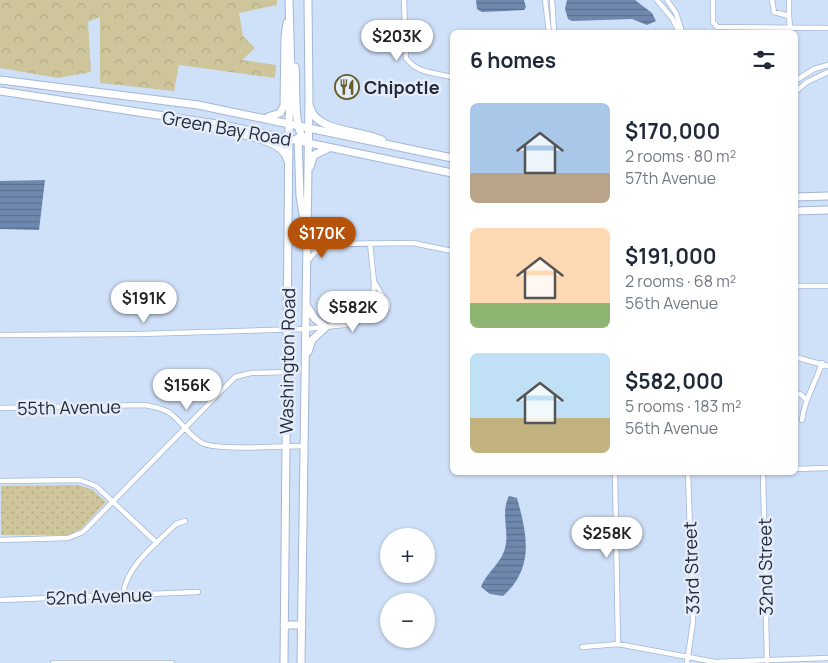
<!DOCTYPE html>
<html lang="en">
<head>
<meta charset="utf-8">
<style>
  :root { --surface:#fff; --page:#f2f2f3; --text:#1f2937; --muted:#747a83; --accent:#b45309 }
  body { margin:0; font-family:Manrope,sans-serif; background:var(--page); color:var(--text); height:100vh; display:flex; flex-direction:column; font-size:19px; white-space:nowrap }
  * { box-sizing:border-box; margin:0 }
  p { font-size:16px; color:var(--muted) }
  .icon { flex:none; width:28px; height:28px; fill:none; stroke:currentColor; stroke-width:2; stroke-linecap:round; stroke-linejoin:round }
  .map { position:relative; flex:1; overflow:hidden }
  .drawer { position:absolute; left:450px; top:30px; width:348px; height:445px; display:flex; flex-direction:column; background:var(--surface); border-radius:8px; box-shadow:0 1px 4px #0004 }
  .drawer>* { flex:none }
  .tools { position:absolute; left:380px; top:528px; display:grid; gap:10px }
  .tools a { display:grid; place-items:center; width:55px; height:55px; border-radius:50%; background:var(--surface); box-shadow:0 1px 4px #0004; font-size:25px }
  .price { position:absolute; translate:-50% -42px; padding:0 11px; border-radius:18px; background:#fff; color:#222; font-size:16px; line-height:32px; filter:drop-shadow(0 1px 2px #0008) }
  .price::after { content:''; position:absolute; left:50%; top:30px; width:15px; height:11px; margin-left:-8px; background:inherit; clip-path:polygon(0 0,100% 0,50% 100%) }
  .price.selected { background:var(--accent); color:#fff }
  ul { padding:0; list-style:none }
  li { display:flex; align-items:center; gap:15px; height:125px; padding:0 20px }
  li span { display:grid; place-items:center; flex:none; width:140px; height:100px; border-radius:8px; color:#555 }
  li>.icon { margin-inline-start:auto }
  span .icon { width:60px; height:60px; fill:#fffc; stroke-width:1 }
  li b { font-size:21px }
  h2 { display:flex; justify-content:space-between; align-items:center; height:60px; padding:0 20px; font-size:21px }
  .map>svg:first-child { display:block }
</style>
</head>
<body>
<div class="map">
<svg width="828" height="663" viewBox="0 0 828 663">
  <defs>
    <pattern id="grass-dots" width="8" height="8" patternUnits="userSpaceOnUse" patternTransform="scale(1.25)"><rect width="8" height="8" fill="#cec69a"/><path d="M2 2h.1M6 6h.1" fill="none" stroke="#b1aa85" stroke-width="1.8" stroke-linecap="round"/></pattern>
    <pattern id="forest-crowns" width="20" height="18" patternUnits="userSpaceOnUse" patternTransform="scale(1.25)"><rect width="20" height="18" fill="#cec69a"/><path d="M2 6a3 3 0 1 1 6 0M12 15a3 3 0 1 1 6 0" fill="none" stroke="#b1aa85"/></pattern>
    <pattern id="water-rules" width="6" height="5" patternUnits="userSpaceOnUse" patternTransform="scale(1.25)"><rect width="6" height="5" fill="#6f88ad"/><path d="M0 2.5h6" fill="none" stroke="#5b6f8e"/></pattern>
  </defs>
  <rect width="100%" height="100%" fill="#cfe0f9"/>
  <!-- grass -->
  <path fill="url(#grass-dots)" d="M79,485L93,490L106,502L81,529L68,535H1V486Z"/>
  <!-- forest -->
  <path fill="url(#forest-crowns)" d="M0,0H277V5L239,13L243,36L255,48L242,60L276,65L275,78L179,65L174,91L100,83V17L88,22L91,72L58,78L0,68Z"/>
  <!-- water -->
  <path fill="url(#water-rules)" d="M476,0H524L526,7L524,10L482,12L477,9Z
    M567,0H635L652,13L656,21L647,25L632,19L572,21L568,19L565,9Z
    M45,180L39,230L0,229V181Z
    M509,496L517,498C527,534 535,568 503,596L490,594L481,587C487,571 504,562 506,543C508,528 501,511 509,496Z"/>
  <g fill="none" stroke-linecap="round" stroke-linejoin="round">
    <defs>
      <path id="street" d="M404,0L406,58C416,73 436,73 452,77
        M545,0L549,32
        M552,0L554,32
        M657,0L672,18L679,32
        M667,0L676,13L682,32
        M713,0V22L717,27L828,28
        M772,0L774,12L789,16L790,28
        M789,16V0
        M795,81L814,69L828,65
        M795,92L807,82L828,72
        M308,229L315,239L332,244
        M370,243L374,282L373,298
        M307,262C314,252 321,247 333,244L413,243L452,251
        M375,283L383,297
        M795,286H828
        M370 305a9 9 0 1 1 18 0a9 9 0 1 1-18 0Z
        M326,327L354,316L370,303
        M0,335L139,334L305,329L344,325L378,314
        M795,357L828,366
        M795,394H800L807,400
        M0,408L145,405C154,407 164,408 171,414C182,422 189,436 202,443C220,451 282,446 304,446
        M802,420C804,400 816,382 822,363
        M795,469L828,468
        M615,472L618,644
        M763,472L767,661
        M0,481L80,480L96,486L157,543
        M0,540L68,538L83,532L235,377L251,373L287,372
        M123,595C126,566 156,544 176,524L185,521
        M0,600L198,592
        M582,647L618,644L715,662L828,658
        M53,663H172
        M687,663L693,622L688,472"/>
      <path id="primary" d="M295,67C297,86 292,131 307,143
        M0,80L198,105L452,158
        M0,91L223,125L452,173
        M310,107C315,132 362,130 382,140
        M268,117L280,113L284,106L285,36L287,23
        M191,123C213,132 281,134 287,159
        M298,138L300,196L303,214
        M310,167L314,155L329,148
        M795,197L828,196
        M795,211L828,210
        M288,228L292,232H298L306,227
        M307,306L315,319L326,327L312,340L308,352
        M284,625H302
        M284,663L289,122L291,75L289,0
        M301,663L309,97L308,0"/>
    </defs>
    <!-- street casing -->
    <use href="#street" stroke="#a3b7d6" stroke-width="6"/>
    <!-- primary casing -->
    <use href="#primary" stroke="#a3b7d6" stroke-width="9"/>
    <!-- street -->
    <use href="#street" stroke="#fff" stroke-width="4.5"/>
    <!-- primary -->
    <use href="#primary" stroke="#fff" stroke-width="7"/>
  </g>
  <!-- icons -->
  <defs>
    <symbol id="restaurant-ring" viewBox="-11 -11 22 22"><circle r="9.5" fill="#e4ecf9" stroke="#685e2b" stroke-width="1.5"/><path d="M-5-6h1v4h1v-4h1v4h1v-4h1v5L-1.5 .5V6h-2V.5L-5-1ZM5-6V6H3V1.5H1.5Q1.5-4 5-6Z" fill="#685e2b"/></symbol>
  </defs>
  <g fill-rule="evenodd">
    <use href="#restaurant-ring" x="333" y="73" width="28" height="28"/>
  </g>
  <g text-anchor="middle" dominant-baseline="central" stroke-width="5" stroke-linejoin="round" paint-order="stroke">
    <!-- poi labels -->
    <g font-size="18" font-weight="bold" fill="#212935" stroke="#e4ecf9" text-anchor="start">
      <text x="364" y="87">Chipotle</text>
    </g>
    <!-- street labels -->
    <g font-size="18" fill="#212935" stroke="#e4ecf9">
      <text transform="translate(227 128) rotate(10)">Green Bay Road</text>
      <text transform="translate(287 361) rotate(-89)">Washington Road</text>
      <text transform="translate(69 407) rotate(-1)">55th Avenue</text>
      <text transform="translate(765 567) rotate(-91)">32nd Street</text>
      <text transform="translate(691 568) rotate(-92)">33rd Street</text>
      <text transform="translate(99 596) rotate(-2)">52nd Avenue</text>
    </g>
  </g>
</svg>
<div class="tools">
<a>+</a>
<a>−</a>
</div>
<b class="price" style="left:397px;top:62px">$203K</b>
<b class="price selected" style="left:322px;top:259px">$170K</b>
<b class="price" style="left:144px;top:324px">$191K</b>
<b class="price" style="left:353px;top:333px">$582K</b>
<b class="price" style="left:187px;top:411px">$156K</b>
<b class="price" style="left:607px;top:559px">$258K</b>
<section class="drawer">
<h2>6 homes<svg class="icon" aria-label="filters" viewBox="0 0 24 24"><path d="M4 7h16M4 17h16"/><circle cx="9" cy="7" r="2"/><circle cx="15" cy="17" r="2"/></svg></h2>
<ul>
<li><span style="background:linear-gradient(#a9c7e8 70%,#b9a48a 0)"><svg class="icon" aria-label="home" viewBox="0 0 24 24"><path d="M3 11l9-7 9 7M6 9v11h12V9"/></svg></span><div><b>$170,000</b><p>2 rooms · 80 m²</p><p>57th Avenue</p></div></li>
<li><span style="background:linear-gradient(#ffd9b3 75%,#8fb573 0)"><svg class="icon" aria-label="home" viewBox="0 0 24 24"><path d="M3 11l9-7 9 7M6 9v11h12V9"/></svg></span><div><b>$191,000</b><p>2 rooms · 68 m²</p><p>56th Avenue</p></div></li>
<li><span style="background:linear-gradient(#bfe0f5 65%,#c2b280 0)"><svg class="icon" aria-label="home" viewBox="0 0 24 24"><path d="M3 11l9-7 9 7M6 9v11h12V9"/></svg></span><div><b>$582,000</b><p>5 rooms · 183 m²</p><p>56th Avenue</p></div></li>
</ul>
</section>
</div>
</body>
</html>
